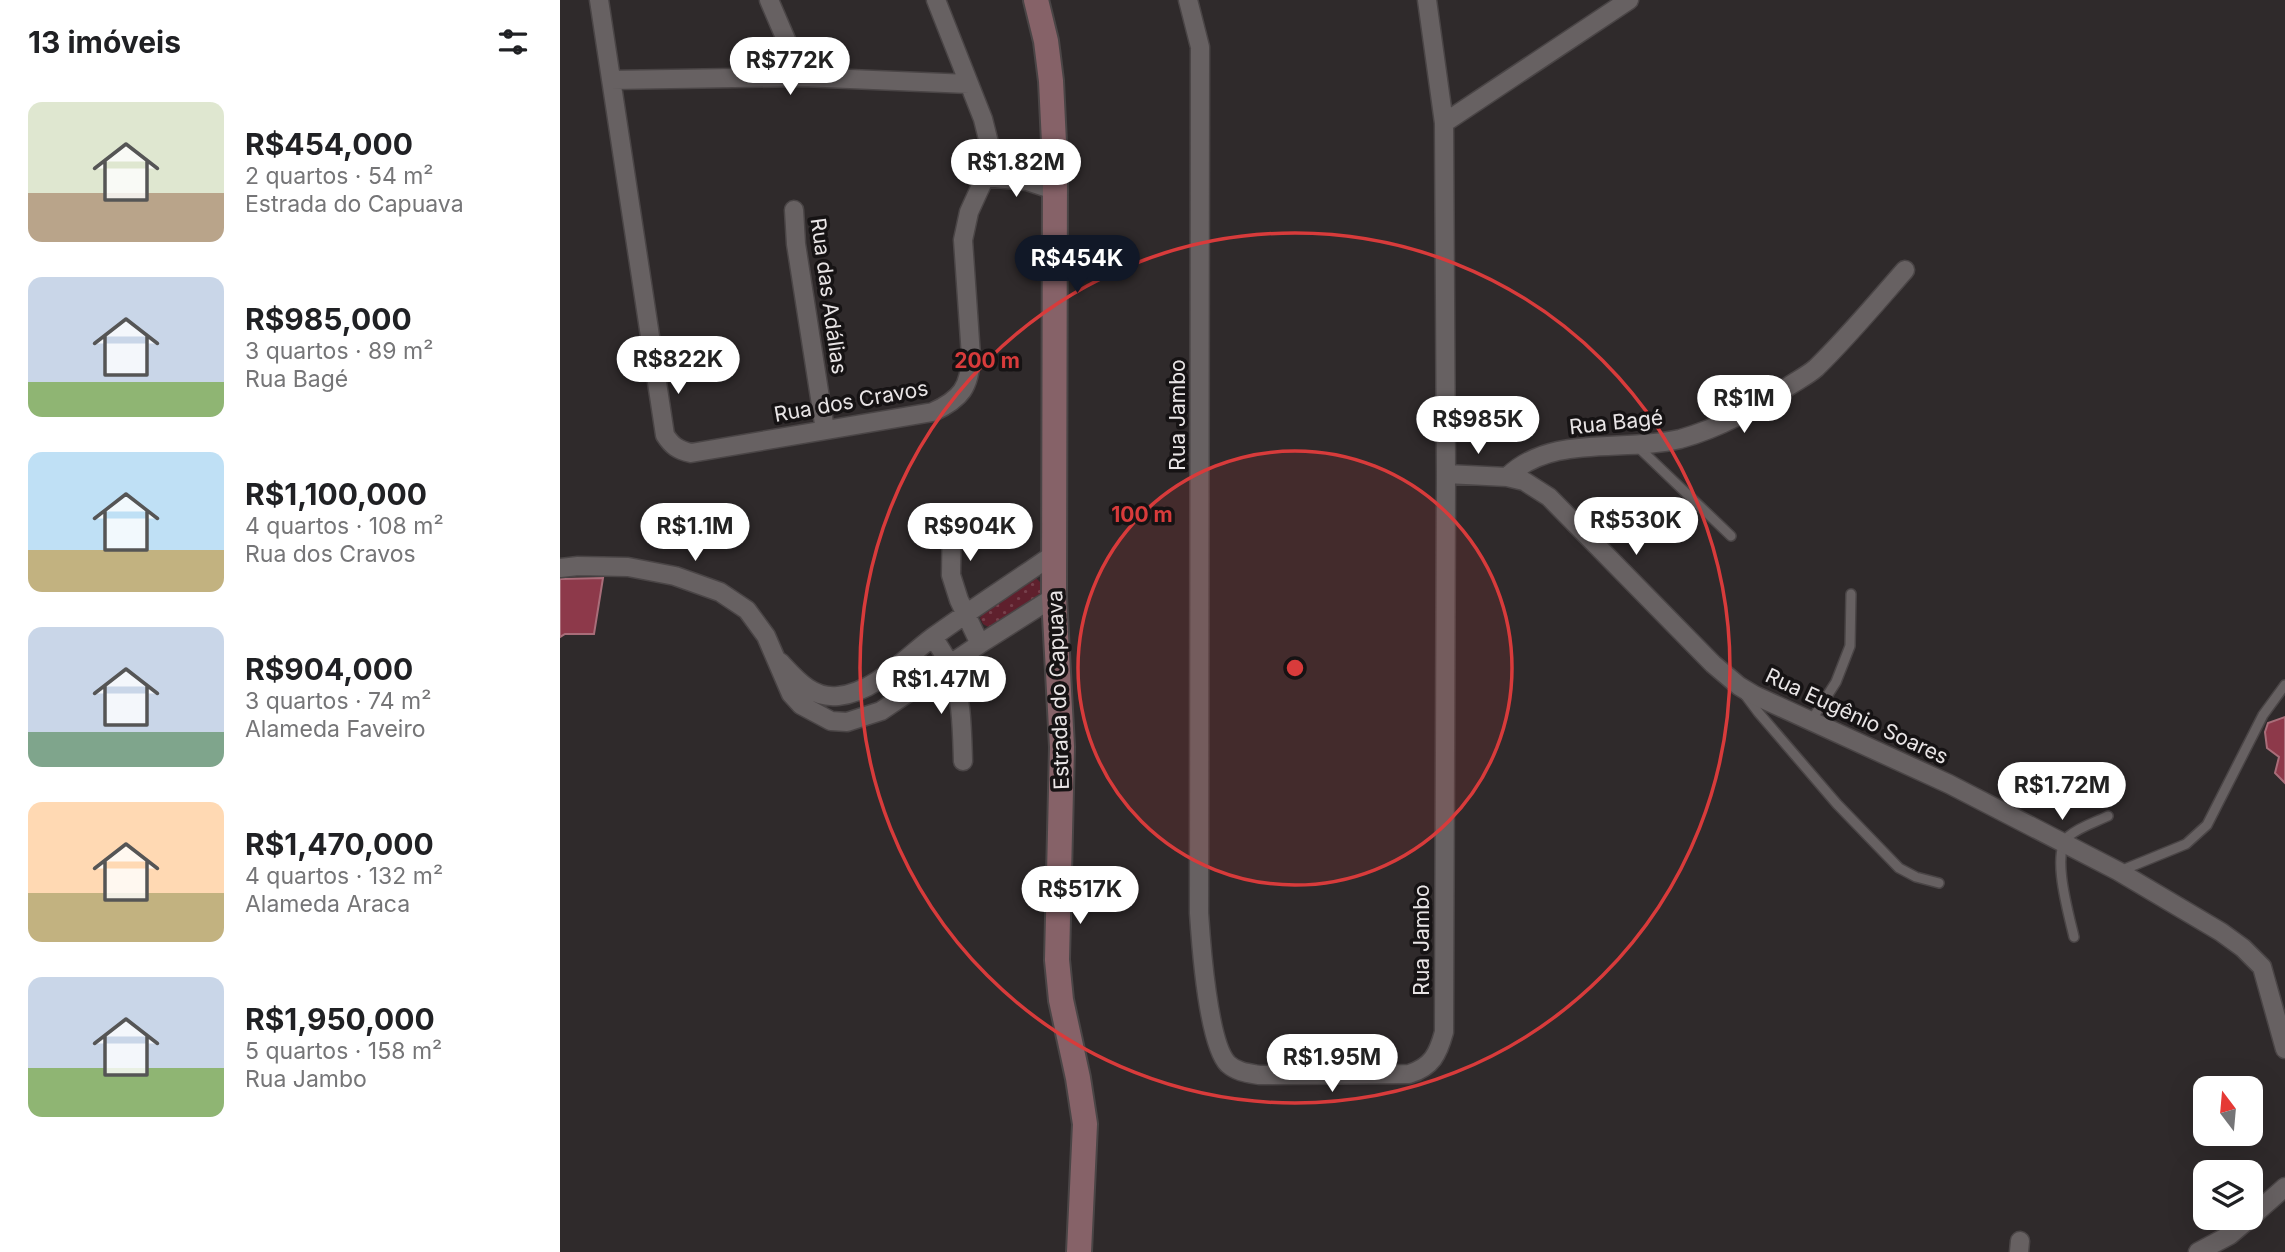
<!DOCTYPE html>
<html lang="pt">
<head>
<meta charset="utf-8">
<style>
  :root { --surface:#fff; --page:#f2f2f2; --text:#202124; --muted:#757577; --accent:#111827 }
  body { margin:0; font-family:Inter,sans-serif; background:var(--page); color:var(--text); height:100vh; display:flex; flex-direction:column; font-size:26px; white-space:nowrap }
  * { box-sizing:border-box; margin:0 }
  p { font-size:23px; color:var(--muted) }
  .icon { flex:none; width:38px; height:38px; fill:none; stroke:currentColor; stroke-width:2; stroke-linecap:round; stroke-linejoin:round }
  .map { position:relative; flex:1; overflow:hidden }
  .details { display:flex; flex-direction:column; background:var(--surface); width:560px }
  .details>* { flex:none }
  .needle { width:46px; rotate:344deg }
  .controls { position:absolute; left:1633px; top:1076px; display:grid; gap:14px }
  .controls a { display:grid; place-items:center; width:70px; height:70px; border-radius:14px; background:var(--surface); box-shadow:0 7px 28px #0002; font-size:35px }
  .price { position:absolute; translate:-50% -60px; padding:0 16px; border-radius:24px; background:#fff; color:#222; font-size:23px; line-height:46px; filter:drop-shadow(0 2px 4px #0008) }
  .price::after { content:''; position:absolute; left:50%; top:42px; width:21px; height:16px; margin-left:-10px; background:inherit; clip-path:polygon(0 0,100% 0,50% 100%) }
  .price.active { background:var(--accent); color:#fff }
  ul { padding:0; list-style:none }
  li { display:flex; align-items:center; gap:21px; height:175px; padding:0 28px }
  li span { display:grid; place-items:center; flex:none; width:196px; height:140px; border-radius:14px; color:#555 }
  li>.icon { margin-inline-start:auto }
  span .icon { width:84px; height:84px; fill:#fffc; stroke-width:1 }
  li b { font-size:30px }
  h2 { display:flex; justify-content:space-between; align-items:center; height:84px; padding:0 28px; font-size:30px }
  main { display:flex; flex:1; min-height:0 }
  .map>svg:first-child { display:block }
</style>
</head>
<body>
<main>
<section class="details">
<h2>13 imóveis<svg class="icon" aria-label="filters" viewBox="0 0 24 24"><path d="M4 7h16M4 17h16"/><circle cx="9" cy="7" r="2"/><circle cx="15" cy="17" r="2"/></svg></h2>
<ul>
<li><span style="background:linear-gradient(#dfe7d0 65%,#b9a48a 0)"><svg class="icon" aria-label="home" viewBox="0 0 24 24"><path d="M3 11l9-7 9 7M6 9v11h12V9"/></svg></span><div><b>R$454,000</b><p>2 quartos · 54 m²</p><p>Estrada do Capuava</p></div></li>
<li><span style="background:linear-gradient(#c9d6e8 75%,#8fb573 0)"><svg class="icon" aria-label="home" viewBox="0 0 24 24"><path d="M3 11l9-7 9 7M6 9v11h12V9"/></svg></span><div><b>R$985,000</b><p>3 quartos · 89 m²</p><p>Rua Bagé</p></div></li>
<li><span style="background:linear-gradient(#bfe0f5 70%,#c2b280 0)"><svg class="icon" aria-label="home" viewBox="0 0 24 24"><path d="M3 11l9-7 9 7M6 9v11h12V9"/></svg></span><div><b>R$1,100,000</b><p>4 quartos · 108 m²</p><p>Rua dos Cravos</p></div></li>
<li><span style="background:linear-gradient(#c9d6e8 75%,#7fa58c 0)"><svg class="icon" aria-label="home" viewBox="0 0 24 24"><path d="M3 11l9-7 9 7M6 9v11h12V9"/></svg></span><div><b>R$904,000</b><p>3 quartos · 74 m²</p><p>Alameda Faveiro</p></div></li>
<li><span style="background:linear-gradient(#ffd9b3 65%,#c2b280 0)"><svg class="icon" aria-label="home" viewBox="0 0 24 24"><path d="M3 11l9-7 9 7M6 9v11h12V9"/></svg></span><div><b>R$1,470,000</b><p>4 quartos · 132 m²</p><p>Alameda Araca</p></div></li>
<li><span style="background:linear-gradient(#c9d6e8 65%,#8fb573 0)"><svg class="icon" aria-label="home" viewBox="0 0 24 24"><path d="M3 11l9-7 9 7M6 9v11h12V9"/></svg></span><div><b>R$1,950,000</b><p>5 quartos · 158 m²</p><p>Rua Jambo</p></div></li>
</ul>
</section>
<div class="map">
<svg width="1725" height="1252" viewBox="0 0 1725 1252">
  <defs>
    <pattern id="grass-dots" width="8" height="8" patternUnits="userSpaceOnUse" patternTransform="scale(1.75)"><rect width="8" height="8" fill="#5f202d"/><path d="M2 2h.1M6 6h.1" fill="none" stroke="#76404b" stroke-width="1.8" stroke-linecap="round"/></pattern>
  </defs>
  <rect width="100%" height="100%" fill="#2f2a2b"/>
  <!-- grass -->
  <path fill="url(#grass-dots)" d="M475,577L481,583L480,594L430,628L423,624L420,618L427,609Z"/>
  <!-- water -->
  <path fill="#8d394a" stroke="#a96d79" stroke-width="2" d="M43,578L34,634H5L0,637V579Z
    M1725,717V783L1715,773L1719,757L1707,748L1705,732L1708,723Z"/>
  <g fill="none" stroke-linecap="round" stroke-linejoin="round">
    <defs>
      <path id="service" d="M1077,446L1171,536
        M1186,696L1198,712L1277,804L1339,868L1356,877L1379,883
        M1251,721L1276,682L1290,646L1291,594
        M1560,871L1626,844L1647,825L1703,715L1725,685
        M1514,937C1509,915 1490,851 1509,836C1519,827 1536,822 1548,816"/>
      <path id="minor" d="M39,0L105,435C112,446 118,450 131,453L373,412C401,399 410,387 411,356L403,240L409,212L425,177L430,147L423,119L376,0
        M209,0L242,77
        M628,0L640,47L639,913C641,944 648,1044 668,1064C677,1072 687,1073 699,1075L849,1074C872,1067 878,1054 884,1032L886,474L884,123L867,0
        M51,80L242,77L409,84
        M884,123L1069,0
        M429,158L465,162L495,163
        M425,177L467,181L494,190
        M234,210L236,244L265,430
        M886,474L947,477L964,481L989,497L1153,664L1179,686L1194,695L1389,784L1558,871L1661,932L1683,948L1702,967L1725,1049
        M947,477C992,433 1063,453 1120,439C1160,428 1195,408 1229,386C1238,380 1248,375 1256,368C1287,338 1316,303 1345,270
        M392,516L391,575L399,600L420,644
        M0,568L18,566L68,567L115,576L160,592L187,610L206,636L231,694L241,705L271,721L287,722L321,711L420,644L494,597
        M373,637C379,647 386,656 390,666C402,696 402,730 403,761
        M220,662C236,679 252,699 278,696C315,692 345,658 373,637C413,608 454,582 494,554
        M1690,1218L1725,1187
        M1459,1252L1460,1241
        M1638,1252L1670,1235L1690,1218"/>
      <path id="secondary" d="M476,0L486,41L491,81L495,163L494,597L502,747L497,960L501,1000L518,1078L525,1124L519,1252"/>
    </defs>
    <!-- service casing -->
    <use href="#service" stroke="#4a4546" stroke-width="12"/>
    <!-- minor casing -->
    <use href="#minor" stroke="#4a4546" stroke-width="21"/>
    <!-- secondary casing -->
    <use href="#secondary" stroke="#4a4546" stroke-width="28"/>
    <!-- service -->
    <use href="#service" stroke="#676162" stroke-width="9"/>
    <!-- minor -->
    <use href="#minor" stroke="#676162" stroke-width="18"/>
    <!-- secondary -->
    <use href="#secondary" stroke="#866268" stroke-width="24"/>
  </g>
  <!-- distance rings -->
  <circle cx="735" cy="668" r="217" fill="#d83b3b" fill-opacity=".12"/>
  <g fill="none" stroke="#d83b3b" stroke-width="3.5">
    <circle cx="735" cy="668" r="217"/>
    <circle cx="735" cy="668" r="435"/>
  </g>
  <g text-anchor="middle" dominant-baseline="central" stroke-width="7" stroke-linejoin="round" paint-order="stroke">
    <!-- street labels -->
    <g font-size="21" fill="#e9e5e6" stroke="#161314">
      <text transform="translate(269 296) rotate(82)">Rua das Adálias</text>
      <text transform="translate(291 401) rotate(-10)">Rua dos Cravos</text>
      <text transform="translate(617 415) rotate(-90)">Rua Jambo</text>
      <text transform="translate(1056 422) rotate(-6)">Rua Bagé</text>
      <text transform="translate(498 690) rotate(-92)">Estrada do Capuava</text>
      <text transform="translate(1297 716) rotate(25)">Rua Eugênio Soares</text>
      <text transform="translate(861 940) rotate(-90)">Rua Jambo</text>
    </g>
  </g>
  <circle cx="735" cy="668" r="10" fill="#d83b3b" stroke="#161314" stroke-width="3.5"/>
  <g font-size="21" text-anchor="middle" font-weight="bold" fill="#d83b3b" stroke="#161314" stroke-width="7" stroke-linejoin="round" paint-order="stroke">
    <text x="427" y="368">200 m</text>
    <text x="582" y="522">100 m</text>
  </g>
</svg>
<div class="controls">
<a><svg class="needle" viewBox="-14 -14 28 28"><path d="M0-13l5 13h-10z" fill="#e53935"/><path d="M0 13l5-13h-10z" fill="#757577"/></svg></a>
<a><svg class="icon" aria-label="layers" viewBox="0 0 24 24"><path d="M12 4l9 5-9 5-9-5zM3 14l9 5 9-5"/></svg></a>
</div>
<b class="price" style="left:230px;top:97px">R$772K</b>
<b class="price" style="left:456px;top:199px">R$1.82M</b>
<b class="price active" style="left:517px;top:295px">R$454K</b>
<b class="price" style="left:118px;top:396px">R$822K</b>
<b class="price" style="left:1184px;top:435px">R$1M</b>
<b class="price" style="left:918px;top:456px">R$985K</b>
<b class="price" style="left:1076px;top:557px">R$530K</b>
<b class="price" style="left:135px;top:563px">R$1.1M</b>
<b class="price" style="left:410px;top:563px">R$904K</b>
<b class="price" style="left:381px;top:716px">R$1.47M</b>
<b class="price" style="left:1502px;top:822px">R$1.72M</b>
<b class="price" style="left:520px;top:926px">R$517K</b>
<b class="price" style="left:772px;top:1094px">R$1.95M</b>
</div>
</main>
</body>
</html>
